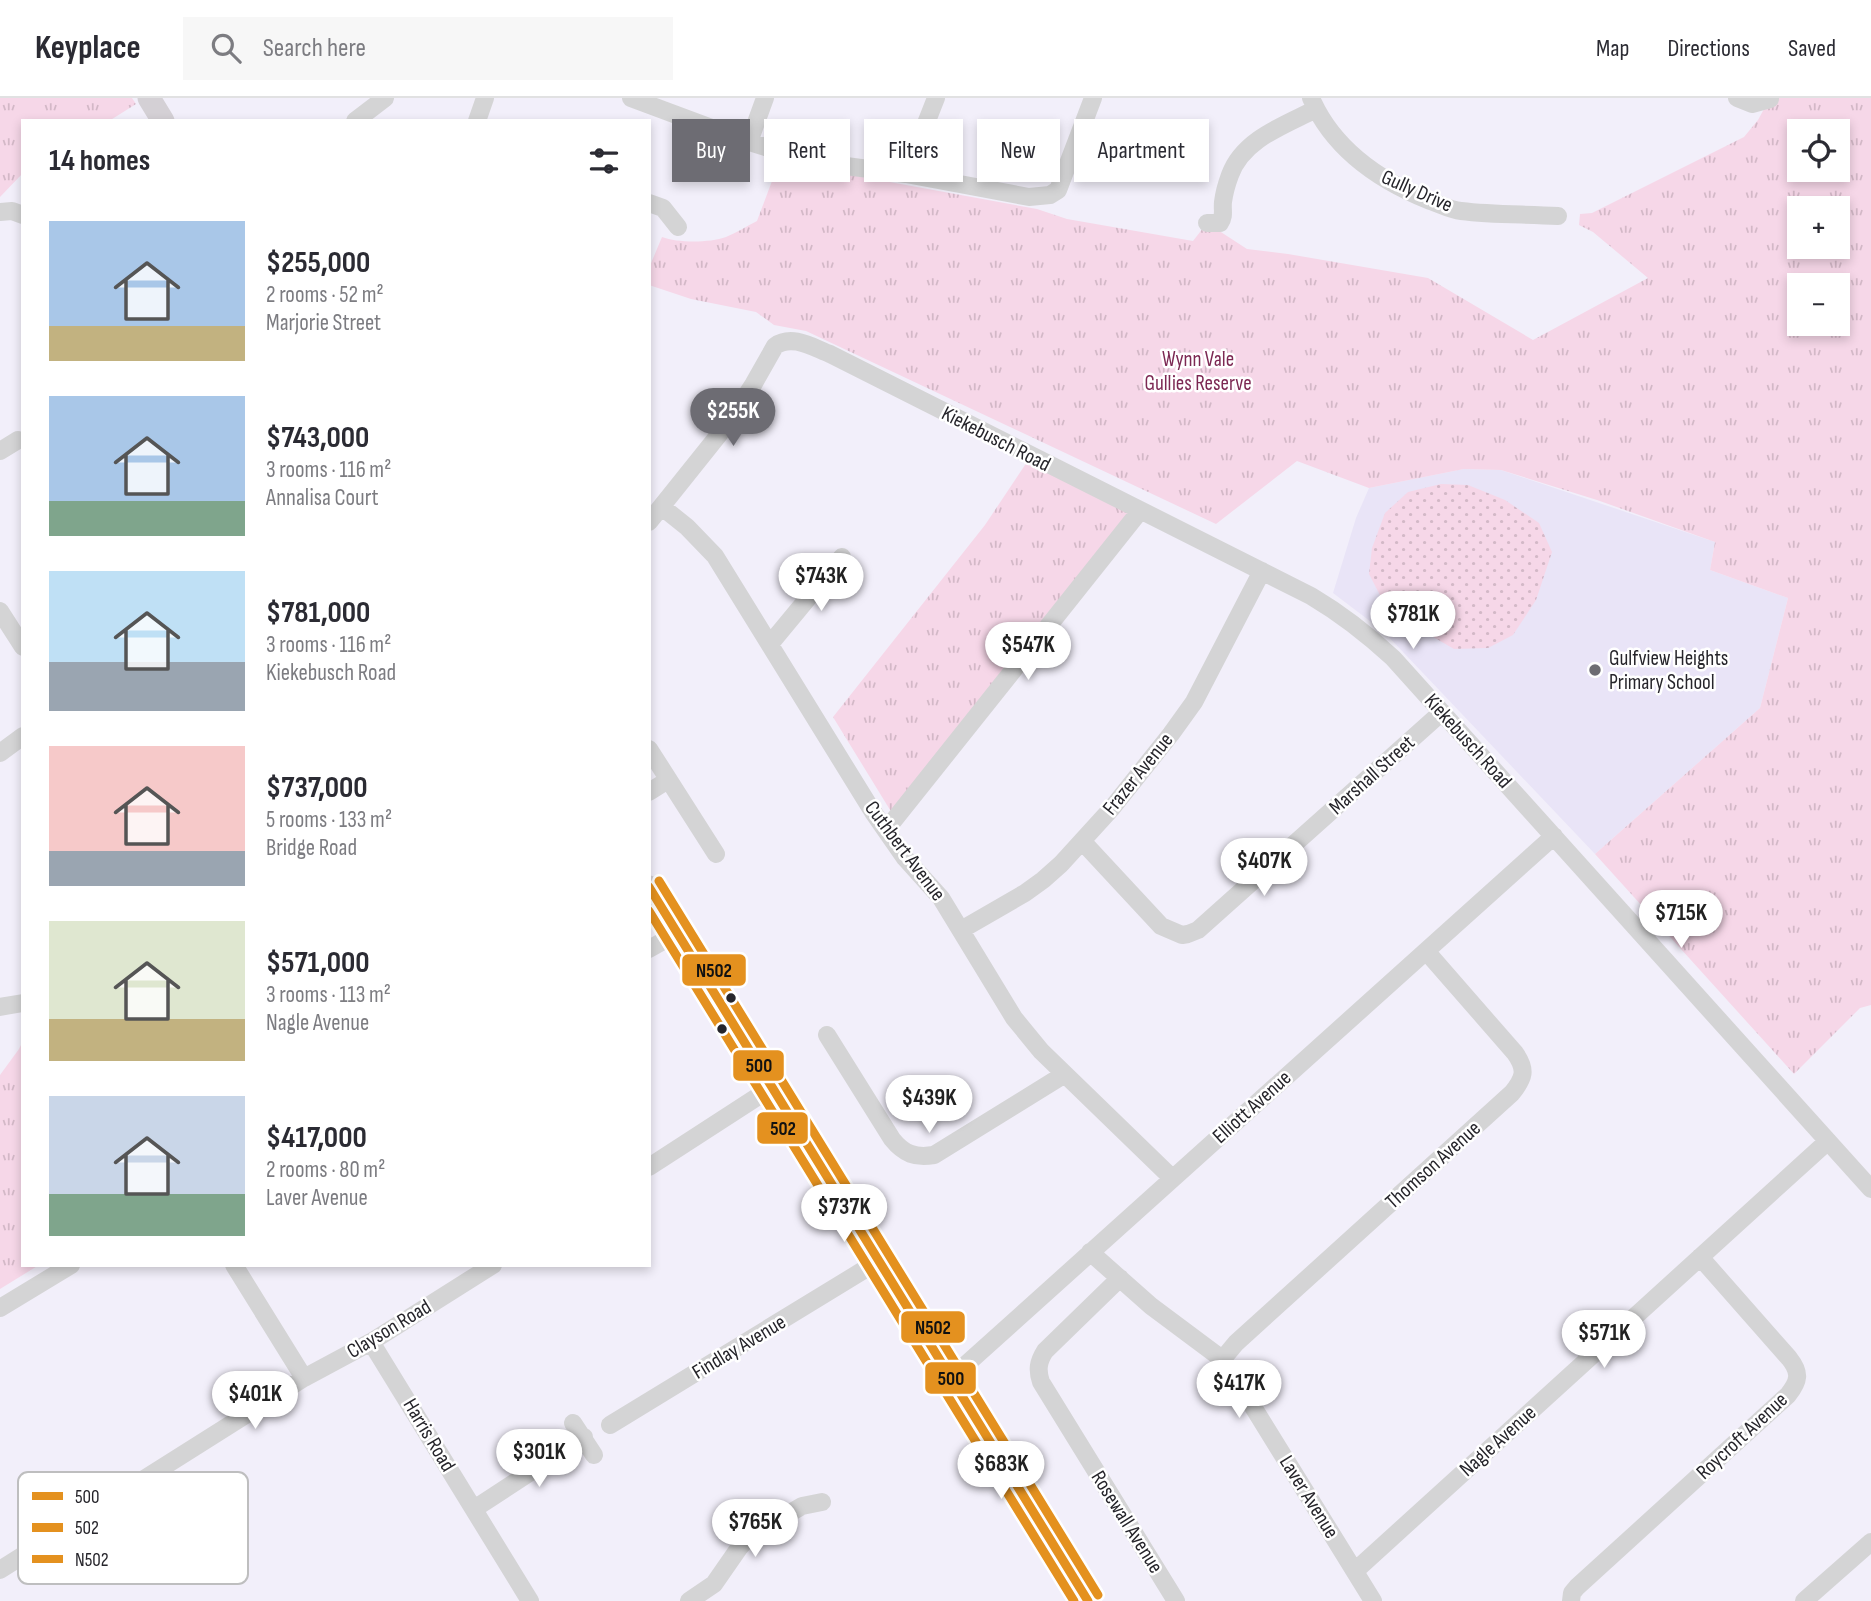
<!DOCTYPE html>
<html lang="en">
<head>
<meta charset="utf-8">
<style>
  :root { --surface:#fff; --page:#f7f7f7; --text:#2b2b33; --muted:#7c7c81; --line:#e1e1e2; --accent:#6d6c73 }
  body { margin:0; font-family:"Sofia Sans Condensed",sans-serif; background:var(--page); color:var(--text); height:100vh; display:flex; flex-direction:column; font-size:26px; white-space:nowrap }
  * { box-sizing:border-box; margin:0 }
  p { font-size:23px; color:var(--muted) }
  .icon { flex:none; width:38px; height:38px; fill:none; stroke:currentColor; stroke-width:2; stroke-linecap:round; stroke-linejoin:round }
  .map { position:relative; flex:1; overflow:hidden }
  .details { position:absolute; left:21px; top:21px; width:630px; height:1148px; display:flex; flex-direction:column; background:var(--surface); border-radius:0px; box-shadow:0 4px 10px #0003 }
  .details>* { flex:none }
  .hud { position:absolute; left:672px; top:21px; width:665px; height:63px; display:flex; gap:14px }
  .tools { position:absolute; left:1787px; top:21px; display:grid; gap:14px }
  .tools a { display:grid; place-items:center; width:63px; height:63px; border-radius:0px; background:var(--surface); box-shadow:0 4px 10px #0003; font-size:35px }
  .price { position:absolute; translate:-50% -60px; padding:0 16px; border-radius:24px; background:#fff; color:#222; font-size:23px; line-height:46px; filter:drop-shadow(0 2px 4px #0008) }
  .price::after { content:''; position:absolute; left:50%; top:42px; width:21px; height:16px; margin-left:-10px; background:inherit; clip-path:polygon(0 0,100% 0,50% 100%) }
  .price.active { background:var(--accent); color:#fff }
  ul { padding:0; list-style:none }
  li { display:flex; align-items:center; gap:21px; height:175px; padding:0 28px }
  li span { display:grid; place-items:center; flex:none; width:196px; height:140px; border-radius:0px; color:#555 }
  li>.icon { margin-inline-start:auto }
  span .icon { width:84px; height:84px; fill:#fffc; stroke-width:1 }
  li b { font-size:30px }
  h2 { display:flex; justify-content:space-between; align-items:center; height:84px; padding:0 28px; font-size:30px }
  .pill { padding:0 24px; border-radius:0px; background:var(--surface); box-shadow:0 4px 10px #0003; font-size:24px; line-height:63px }
  .pill.active { background:var(--accent); color:#fff }
  header { display:flex; align-items:center; gap:42px; box-sizing:border-box; height:98px; padding:0 35px; background:var(--surface); border-bottom:2px solid var(--line) }
  header strong { font-size:33px }
  nav { display:flex; gap:38px; margin-inline-start:auto; font-size:24px }
  .search { width:490px; height:63px; background:var(--page); display:flex; align-items:center; gap:18px; box-sizing:border-box; padding:0 24px; border-radius:0px; color:var(--muted); font-size:26px }
  .map>svg:first-child { display:block }
</style>
</head>
<body>
<header>
<strong>Keyplace</strong>
<div class="search"><svg class="icon" aria-label="search" viewBox="0 0 24 24"><circle cx="10" cy="10" r="6"/><path d="M15 15l6 6"/></svg>Search here</div>
<nav><a>Map</a><a>Directions</a><a>Saved</a></nav>
</header>
<div class="map">
<svg width="1871" height="1503" viewBox="0 0 1871 1503">
  <defs>
    <pattern id="grass-dots" width="8" height="8" patternUnits="userSpaceOnUse" patternTransform="scale(1.75)"><rect width="8" height="8" fill="#f6d7e8"/><path d="M2 2h.1M6 6h.1" fill="none" stroke="#d3b8c7" stroke-width="1.8" stroke-linecap="round"/></pattern>
    <pattern id="park-tufts" width="24" height="20" patternUnits="userSpaceOnUse" patternTransform="scale(1.75)"><rect width="24" height="20" fill="#f6d7e8"/><path d="M3 7l-1-3M5 7V3M7 7l1-3M15 17l-1-3M17 17v-4M19 17l1-3" fill="none" stroke="#d3b8c7"/></pattern>
  </defs>
  <rect width="100%" height="100%" fill="#f2effa"/>
  <!-- built -->
  <path fill="#e9e4f7" d="M1464,371L1501,372L1715,444L1710,472L1788,500L1760,610L1595,756L1383,533L1333,495L1356,420L1369,390Z"/>
  <!-- grass -->
  <path fill="url(#grass-dots)" d="M1441,386L1468,387L1505,402L1539,425L1552,454L1536,502L1513,537L1488,550L1454,551L1423,533L1382,501L1369,476L1372,450L1385,415L1408,394Z"/>
  <!-- park -->
  <path fill="url(#park-tufts)" fill-rule="evenodd" d="M0,0H132L136,6L109,23H23V75L0,99Z
    M1770,0H1871V907L1860,910L1794,976L1595,756L1760,610L1788,500L1710,472L1715,444L1597,402L1501,372L1464,371L1369,390L1297,363L1216,426L806,233L774,227L756,214L691,201L649,187V170L662,139C678,145 709,145 726,139C736,135 747,128 757,123L778,67L805,75L846,76L988,102L1037,111L1067,121L1193,143L1207,125L1247,151L1288,156L1428,180L1533,242L1648,180L1593,134L1579,127L1580,116L1592,115L1744,39L1758,22ZM1799,33H1838V72H1799ZM1799,110H1838V149H1799ZM1799,187H1838V226H1799Z
    M1031,358L1140,413L895,720L833,619L985,427Z
    M23,943V1167H39L0,1191V977L19,951Z"/>
  <g fill="none" stroke-linecap="round" stroke-linejoin="round">
    <!-- minor -->
    <path stroke="#d4d4d5" stroke-width="18" d="M631,0L749,44L785,55L831,66L906,76L1029,99L1050,97L1058,92L1093,0
      M1311,0C1333,51 1380,83 1430,103C1440,106 1450,112 1461,113C1493,117 1525,116 1558,118
      M1737,0L1752,6L1770,1
      M355,23L385,0
      M477,23L485,0
      M749,44L765,0
      M906,76L936,0
      M649,105L663,110L678,129
      M0,114L12,113L23,117
      M1207,125H1220C1225,118 1222,112 1223,104C1224,96 1227,85 1230,77C1243,41 1285,27 1316,11
      M0,353L18,342
      M662,409L687,429L715,458L873,714L905,760L941,800L1014,920L1041,953L1172,1080
      M649,424L729,324L753,287L775,248C792,236 812,249 830,256L1311,498C1343,517 1366,535 1393,560L1871,1091
      M0,513L23,549
      M770,546L842,459
      M649,651L716,756
      M0,655L23,638
      M649,694L668,682
      M886,732L1140,413
      M1082,743L1161,828L1182,837L1188,836L1198,832L1442,614
      M961,832L1025,795L1043,782L1061,766L1112,710L1171,636L1194,604L1262,473
      M649,851L665,842
      M0,909L23,905
      M827,937L892,1041C904,1056 915,1060 934,1057L1065,976
      M649,1069L760,997
      M1090,1154L1151,1208L1218,1258L1234,1278L1373,1503
      M234,1167L304,1280
      M1120,1180L1045,1253C1038,1264 1037,1272 1041,1284L1176,1503
      M0,1210L71,1167
      M371,1244L530,1503
      M1221,1263L1236,1245L1512,995C1524,980 1527,972 1515,955L1426,853
      M951,1280L1554,738
      M573,1325L594,1357
      M610,1327L867,1170
      M474,1411L584,1339
      M0,1472L304,1280L371,1244L493,1167
      M1355,1473L1828,1043
      M689,1503L714,1486L739,1450L749,1439L802,1408L822,1404
      M1571,1503L1572,1495L1577,1489L1788,1297C1799,1283 1801,1275 1789,1260L1700,1159
      M1804,1503L1871,1444"/>
    <!-- major -->
    <path stroke="#d4d0d5" stroke-width="23" d="M149,0L163,23
      M649,789L1088,1503"/>
    <defs>
      <path id="bus-1" d="M649,789L1088,1503"/>
      <path id="bus-2" d="M649,813L1074,1503"/>
      <path id="bus-3" d="M659,783L1098,1497"/>
    </defs>
    <!-- bus-1 casing -->
    <use href="#bus-1" stroke="#fff" stroke-width="14"/>
    <!-- bus-2 casing -->
    <use href="#bus-2" stroke="#fff" stroke-width="14"/>
    <!-- bus-3 casing -->
    <use href="#bus-3" stroke="#fff" stroke-width="14"/>
    <!-- bus-1 -->
    <use href="#bus-1" stroke="#e4911f" stroke-width="9"/>
    <!-- bus-2 -->
    <use href="#bus-2" stroke="#e4911f" stroke-width="9"/>
    <!-- bus-3 -->
    <use href="#bus-3" stroke="#e4911f" stroke-width="9"/>
  </g>
  <!-- markers -->
  <circle fill="#6d6c73" stroke="#fff" stroke-width="2.5" cx="1595" cy="572" r="7"/>
  <g fill="#26252b" stroke="#fff" stroke-width="2.5">
    <circle cx="731" cy="900" r="6"/>
    <circle cx="722" cy="931" r="6"/>
  </g>
  <g text-anchor="middle" dominant-baseline="central" stroke-width="5" stroke-linejoin="round" paint-order="stroke">
    <!-- street labels -->
    <g font-size="21" fill="#26252b" stroke="#fff">
      <text transform="translate(1417 93) rotate(24)">Gully Drive</text>
      <text transform="translate(996 341) rotate(27)">Kiekebusch Road</text>
      <text transform="translate(1468 643) rotate(48)">Kiekebusch Road</text>
      <text transform="translate(1138 676) rotate(-51)">Frazer Avenue</text>
      <text transform="translate(1372 677) rotate(-42)">Marshall Street</text>
      <text transform="translate(905 753) rotate(53)">Cuthbert Avenue</text>
      <text transform="translate(1252 1009) rotate(-42)">Elliott Avenue</text>
      <text transform="translate(1433 1067) rotate(-42)">Thomson Avenue</text>
      <text transform="translate(389 1231) rotate(-31)">Clayson Road</text>
      <text transform="translate(739 1249) rotate(-31)">Findlay Avenue</text>
      <text transform="translate(429 1337) rotate(59)">Harris Road</text>
      <text transform="translate(1742 1338) rotate(-43)">Roycroft Avenue</text>
      <text transform="translate(1498 1343) rotate(-42)">Nagle Avenue</text>
      <text transform="translate(1309 1399) rotate(58)">Laver Avenue</text>
      <text transform="translate(1127 1424) rotate(58)">Rosewall Avenue</text>
    </g>
    <!-- park labels -->
    <g font-size="21" fill="#7c2853" stroke="#fff">
      <text x="1198" y="261">Wynn Vale<tspan x="1198" dy="24">Gullies Reserve</tspan></text>
    </g>
    <!-- poi labels -->
    <g font-size="21" fill="#26252b" stroke="#fff" text-anchor="start">
      <text x="1609" y="560">Gulfview Heights<tspan x="1609" dy="24">Primary School</tspan></text>
    </g>
  </g>
  <!-- legend -->
  <rect x="18" y="1374" width="230" height="112" rx="10" fill="#fff" stroke="#bebebf" stroke-width="2"/>
  <rect x="32" y="1394" width="31" height="8" fill="#e4911f"/>
  <rect x="32" y="1425" width="31" height="9" fill="#e4911f"/>
  <rect x="32" y="1457" width="31" height="8" fill="#e4911f"/>
  <g font-size="19" fill="#26252b">
    <text x="75" y="1405">500</text>
    <text x="75" y="1436">502</text>
    <text x="75" y="1468">N502</text>
  </g>
  <g stroke="#fff" stroke-width="2.5">
    <rect x="681" y="855" width="66" height="34" rx="7" fill="#e4911f"/>
    <rect x="732" y="951" width="53" height="33" rx="7" fill="#e4911f"/>
    <rect x="756" y="1013" width="53" height="34" rx="7" fill="#e4911f"/>
    <rect x="900" y="1212" width="66" height="34" rx="7" fill="#e4911f"/>
    <rect x="924" y="1263" width="53" height="34" rx="7" fill="#e4911f"/>
  </g>
  <g font-size="19" text-anchor="middle" font-weight="bold" fill="#111">
    <text x="714" y="879">N502</text>
    <text x="759" y="974">500</text>
    <text x="783" y="1037">502</text>
    <text x="933" y="1236">N502</text>
    <text x="951" y="1287">500</text>
  </g>
</svg>
<div class="tools">
<a><svg class="icon" aria-label="locate" viewBox="0 0 24 24"><circle cx="12" cy="12" r="6"/><path d="M12 2v4M12 18v4M2 12h4M18 12h4"/></svg></a>
<a>+</a>
<a>−</a>
</div>
<b class="price active" style="left:733px;top:350px">$255K</b>
<b class="price" style="left:821px;top:515px">$743K</b>
<b class="price" style="left:1413px;top:553px">$781K</b>
<b class="price" style="left:1028px;top:584px">$547K</b>
<b class="price" style="left:1264px;top:800px">$407K</b>
<b class="price" style="left:1681px;top:852px">$715K</b>
<b class="price" style="left:929px;top:1037px">$439K</b>
<b class="price" style="left:844px;top:1146px">$737K</b>
<b class="price" style="left:1604px;top:1272px">$571K</b>
<b class="price" style="left:1239px;top:1322px">$417K</b>
<b class="price" style="left:255px;top:1333px">$401K</b>
<b class="price" style="left:539px;top:1391px">$301K</b>
<b class="price" style="left:1001px;top:1403px">$683K</b>
<b class="price" style="left:755px;top:1461px">$765K</b>
<div class="hud">
<a class="pill active">Buy</a>
<a class="pill">Rent</a>
<a class="pill">Filters</a>
<a class="pill">New</a>
<a class="pill">Apartment</a>
</div>
<section class="details">
<h2>14 homes<svg class="icon" aria-label="filters" viewBox="0 0 24 24"><path d="M4 7h16M4 17h16"/><circle cx="9" cy="7" r="2"/><circle cx="15" cy="17" r="2"/></svg></h2>
<ul>
<li><span style="background:linear-gradient(#a9c7e8 75%,#c2b280 0)"><svg class="icon" aria-label="home" viewBox="0 0 24 24"><path d="M3 11l9-7 9 7M6 9v11h12V9"/></svg></span><div><b>$255,000</b><p>2 rooms · 52 m²</p><p>Marjorie Street</p></div></li>
<li><span style="background:linear-gradient(#a9c7e8 75%,#7fa58c 0)"><svg class="icon" aria-label="home" viewBox="0 0 24 24"><path d="M3 11l9-7 9 7M6 9v11h12V9"/></svg></span><div><b>$743,000</b><p>3 rooms · 116 m²</p><p>Annalisa Court</p></div></li>
<li><span style="background:linear-gradient(#bfe0f5 65%,#9aa5b1 0)"><svg class="icon" aria-label="home" viewBox="0 0 24 24"><path d="M3 11l9-7 9 7M6 9v11h12V9"/></svg></span><div><b>$781,000</b><p>3 rooms · 116 m²</p><p>Kiekebusch Road</p></div></li>
<li><span style="background:linear-gradient(#f6c9c9 75%,#9aa5b1 0)"><svg class="icon" aria-label="home" viewBox="0 0 24 24"><path d="M3 11l9-7 9 7M6 9v11h12V9"/></svg></span><div><b>$737,000</b><p>5 rooms · 133 m²</p><p>Bridge Road</p></div></li>
<li><span style="background:linear-gradient(#dfe7d0 70%,#c2b280 0)"><svg class="icon" aria-label="home" viewBox="0 0 24 24"><path d="M3 11l9-7 9 7M6 9v11h12V9"/></svg></span><div><b>$571,000</b><p>3 rooms · 113 m²</p><p>Nagle Avenue</p></div></li>
<li><span style="background:linear-gradient(#c9d6e8 70%,#7fa58c 0)"><svg class="icon" aria-label="home" viewBox="0 0 24 24"><path d="M3 11l9-7 9 7M6 9v11h12V9"/></svg></span><div><b>$417,000</b><p>2 rooms · 80 m²</p><p>Laver Avenue</p></div></li>
</ul>
</section>
</div>
</body>
</html>
